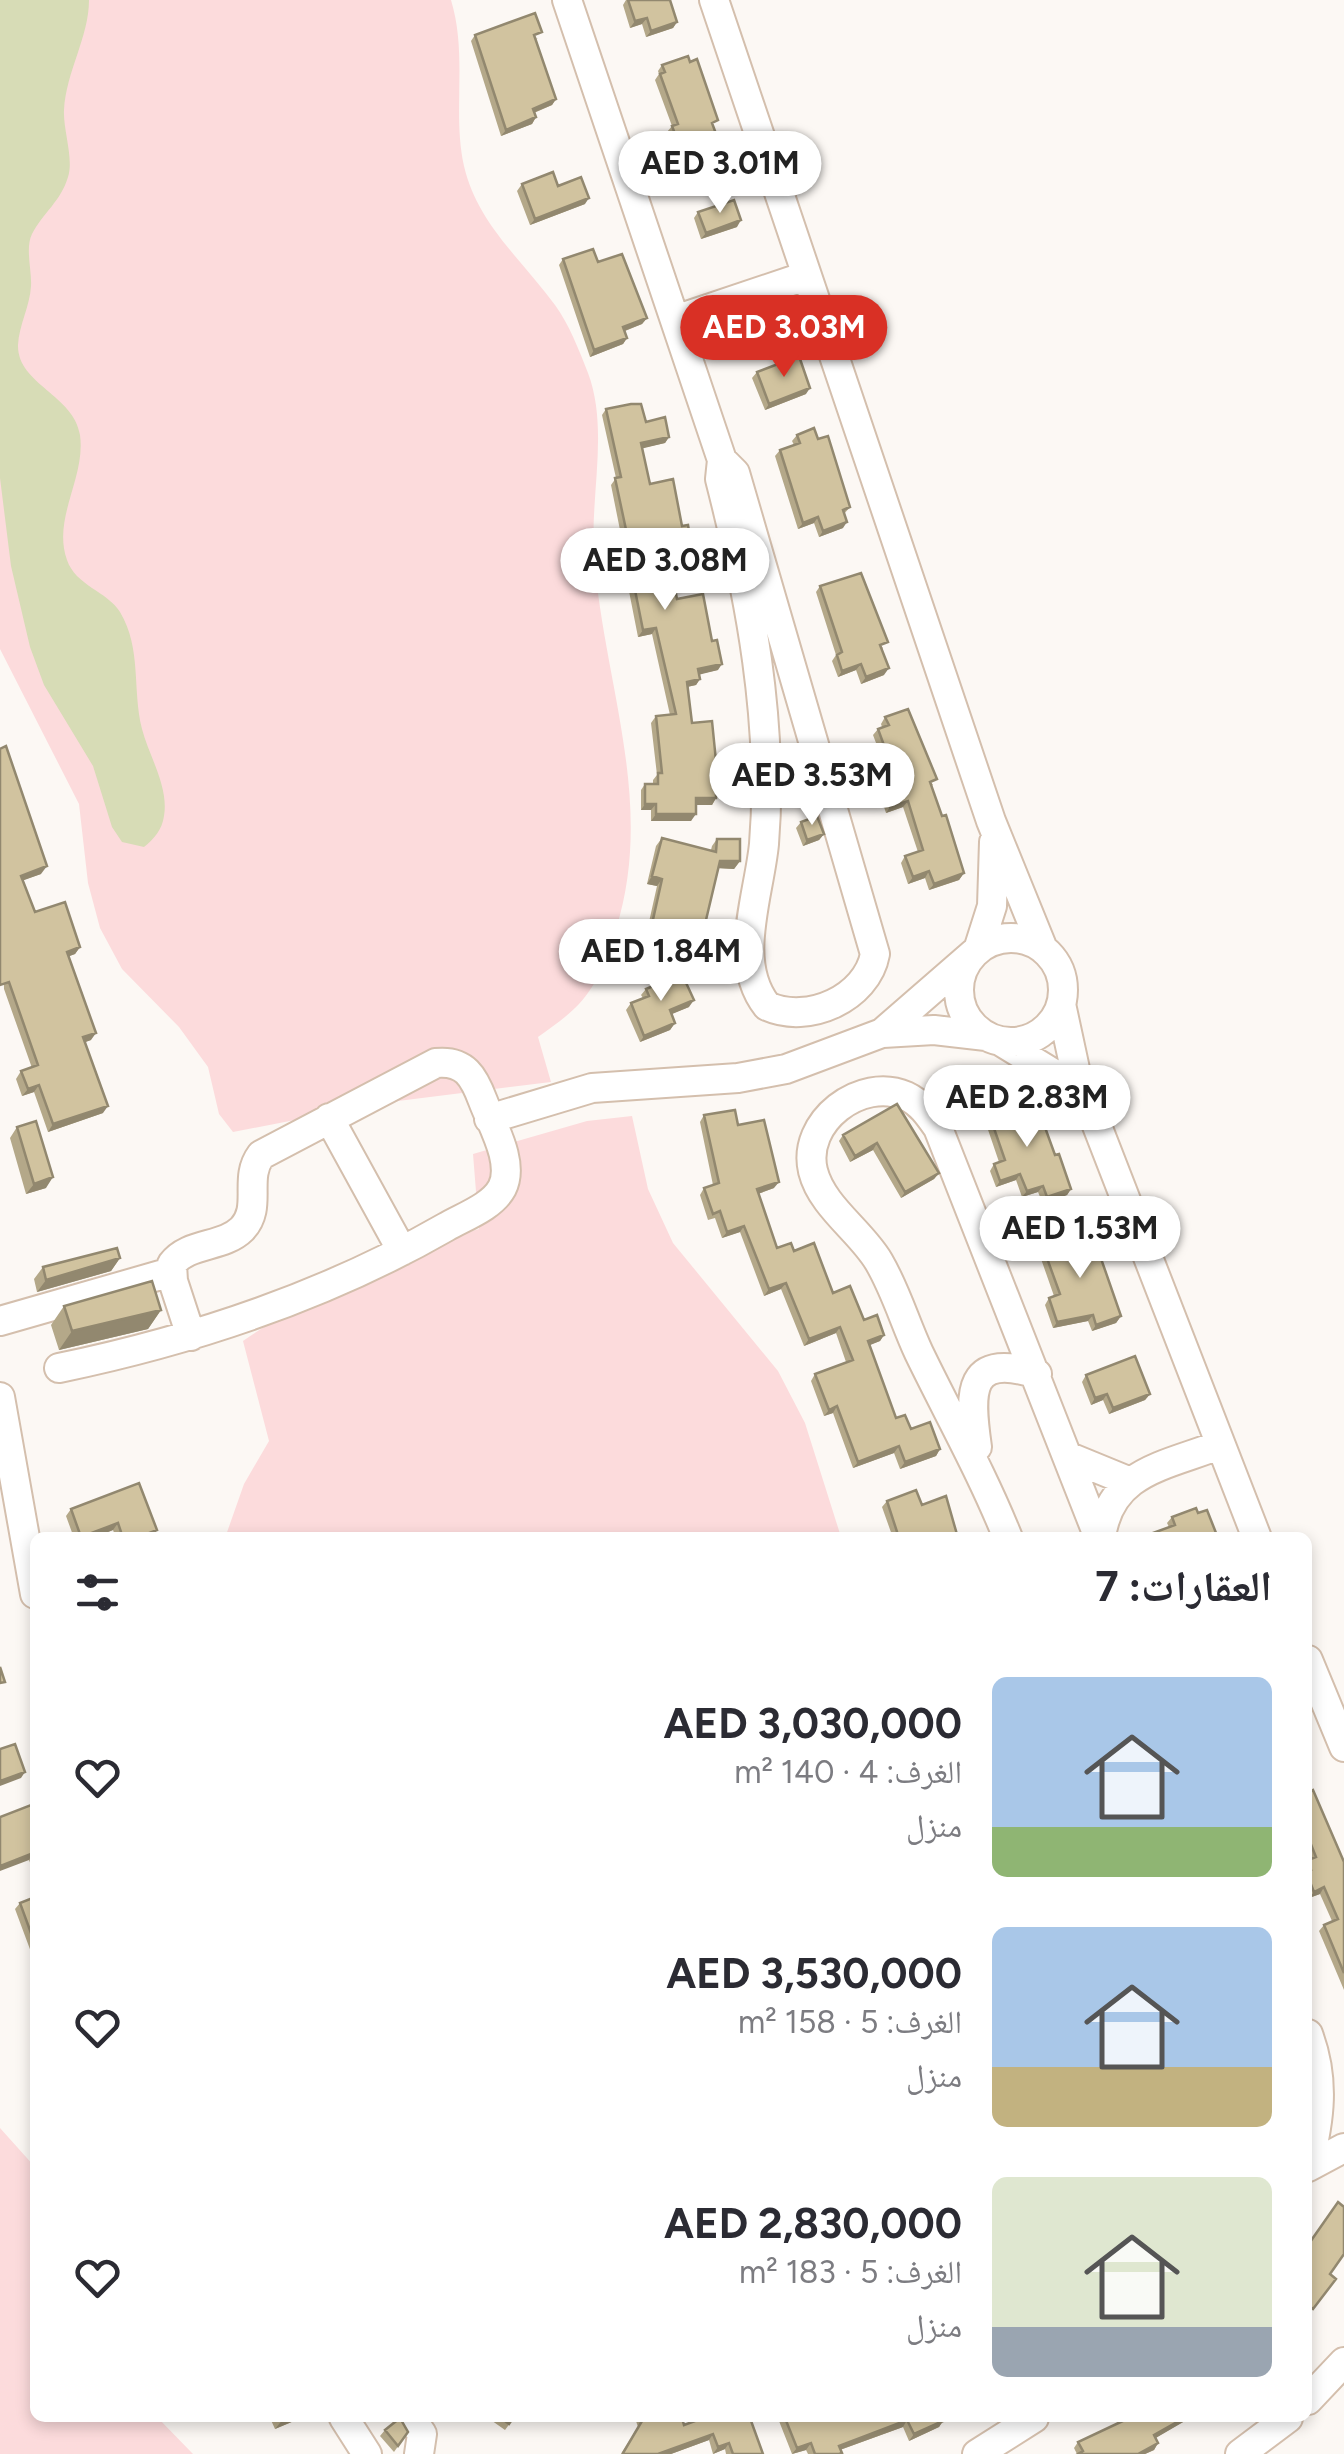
<!DOCTYPE html>
<html lang="ar">
<head>
<meta charset="utf-8">
<style>
  :root { --surface:#fff; --page:#f7f7f7; --text:#2b2b33; --muted:#7c7c81; --accent:#d93025 }
  body { margin:0; font-family:Figtree,"Noto Naskh Arabic",sans-serif; background:var(--page); color:var(--text); direction:rtl; height:100vh; display:flex; flex-direction:column; font-size:38px; white-space:nowrap }
  * { box-sizing:border-box; margin:0 }
  p { font-size:32px; color:var(--muted) }
  .icon { flex:none; width:55px; height:55px; fill:none; stroke:currentColor; stroke-width:2; stroke-linecap:round; stroke-linejoin:round }
  .map { position:relative; flex:1; overflow:hidden; direction:ltr }
  .sheet { position:absolute; left:30px; top:1532px; width:1282px; height:890px; display:flex; flex-direction:column; background:var(--surface); border-radius:15px; box-shadow:0 5px 15px #0003; direction:rtl }
  .sheet>* { flex:none }
  .price { position:absolute; translate:-50% -85px; padding:0 22px; border-radius:35px; background:#fff; color:#222; font-size:32px; line-height:65px; filter:drop-shadow(0 2px 5px #0008) }
  .price::after { content:''; position:absolute; left:50%; top:60px; width:30px; height:22px; margin-left:-15px; background:inherit; clip-path:polygon(0 0,100% 0,50% 100%) }
  .price.current { background:var(--accent); color:#fff }
  ul { padding:0; list-style:none }
  li { display:flex; align-items:center; gap:30px; height:250px; padding:0 40px }
  li span { display:grid; place-items:center; flex:none; width:280px; height:200px; border-radius:15px; color:#555 }
  li>.icon { margin-inline-start:auto }
  span .icon { width:120px; height:120px; fill:#fffc; stroke-width:1 }
  li b { font-size:42px }
  h2 { display:flex; justify-content:space-between; align-items:center; height:120px; padding:0 40px; font-size:42px }
  .map>svg:first-child { display:block }
</style>
</head>
<body>
<div class="map">
<svg width="1344" height="2454" viewBox="0 0 1344 2454">
  <rect width="100%" height="100%" fill="#fcf8f4"/>
  <!-- green -->
  <path fill="#fcdbdc" d="M0,0H451C468,56 452,112 464,166C477,223 522,260 555,305C569,324 579,350 588,373C609,429 590,495 594,554C603,682 656,801 616,929C607,956 599,983 579,1004C568,1016 552,1027 538,1037L551,1082L382,1103L233,1132L219,1114L208,1067L179,1027L122,969L100,928L88,883L79,804L0,649Z
    M632,1116L648,1189L673,1243L778,1371L805,1423L841,1537L225,1538L244,1484L269,1441L243,1341C324,1286 385,1257 479,1229L473,1154L587,1121Z
    M0,2128L35,2167V2418H158L193,2454H0Z"/>
  <!-- water -->
  <path fill="#d7dcb6" d="M0,0H89C89,37 66,72 64,110C63,130 74,159 68,177C61,201 43,213 32,234C25,248 32,271 31,286C30,306 19,325 18,345C17,384 74,395 80,435C86,478 52,518 67,560C76,586 107,591 120,612C142,649 132,689 142,729C149,756 169,787 164,816C162,830 154,839 144,847L122,842L112,827L93,766L44,685L30,647L11,566L0,478Z"/>
  <g fill="none" stroke-linecap="round" stroke-linejoin="round">
    <defs>
      <path id="minor" d="M567,0L722,460L720,479C750,596 774,723 764,844C759,896 732,962 767,1006C808,1025 867,998 875,954L735,473L722,460
        M714,0L991,821L1043,949
        M678,319L806,276
        M959 990a52 52 0 1 1 104 0a52 52 0 1 1-104 0Z
        M978,950L992,906L994,842
        M1061,1004L1075,1069L1257,1538
        M883,1033L934,1030L986,1036
        M1002,1042L1054,1074L1081,1104
        M329,1118L402,1251
        M489,1119L592,1088L738,1078L786,1069L882,1033L974,953
        M0,1321L171,1272
        M59,1368C194,1340 326,1296 446,1227C463,1217 492,1207 502,1188C515,1163 492,1125 483,1101C474,1077 465,1060 436,1063L261,1155C243,1179 263,1207 242,1229C223,1248 188,1242 172,1264L173,1281L191,1336
        M0,1397L35,1594
        M977,1447C969,1392 967,1352 1037,1374
        M1067,1456L1128,1481
        M1008,1538C982,1473 949,1415 919,1353C905,1323 896,1291 879,1262C861,1231 822,1207 813,1171C801,1122 861,1076 906,1096C921,1103 929,1115 938,1128L1099,1538
        M1101,1538C1109,1471 1166,1466 1219,1445
        M1308,1660L1344,1747
        M1308,2034C1325,2079 1320,2119 1308,2166
        M1308,2167L1344,2148
        M1308,2400L1344,2362
        M344,2418L367,2454
        M411,2418L422,2434L419,2454
        M977,2454L1034,2418
        M1240,2454L1288,2418"/>
    </defs>
    <!-- minor casing -->
    <use href="#minor" stroke="#d4bfad" stroke-width="32"/>
    <!-- minor -->
    <use href="#minor" stroke="#fff" stroke-width="28"/>
  </g>
  <!-- wall -->
  <path fill="#b4a889" d="M626,0H670L677,22L673,28L646,37L642,24L630,28L623,5Z
    M475,35L538,38L535,39L556,99L552,105L534,113L536,117L532,124L501,136L471,41Z
    M662,65L713,127L721,147L717,154L694,163L688,149L676,154L667,132L672,126L655,80L659,74L658,71Z
    M522,184L558,186L585,204L530,225L517,191Z
    M698,212L737,227L701,239L694,218Z
    M563,259L598,262L647,318L642,324L625,331L627,338L623,344L590,357L559,265Z
    M757,372L806,394L765,410L752,378Z
    M606,409L646,422L669,437L665,443L642,448L650,484L687,549L668,553L677,599L718,670L699,674L700,679L696,685L687,687L692,723L716,798L712,805H696L691,821H651V810H641V790L645,784H653V780L657,775L651,723L656,716L670,715L652,634L638,637L626,576L619,578L613,547L618,541L622,540L611,485L616,478L602,415Z
    M797,435L818,439L850,507L844,514L843,528L819,537L814,523L798,529L775,456L780,450L794,445L792,441Z
    M820,586L883,648L882,649L884,675L861,684L856,670L838,677L832,661L836,655L816,592Z
    M885,717L933,785L931,786L964,873L959,880L929,890L925,878L908,884L901,863L905,856L918,852L903,807L886,813L878,789L882,783L890,780L873,735L878,729L882,727L881,724Z
    M0,749L41,874L23,880L35,912L80,947L75,954L69,956L91,1040L84,1042L103,1113L48,1132L34,1092L22,1096L16,1079L21,1071L32,1068L4,989Z
    M801,822L824,834L819,840L803,846L796,828Z
    M662,838L711,850L712,846L717,839L740,861L734,869L719,868L701,941L715,967L710,974L680,968L684,949L645,940L657,886L647,884L656,846Z
    M646,989L689,1007L671,1014L675,1023L670,1030L640,1042L626,1010L631,1003L643,998L641,995Z
    M897,1104L939,1173L934,1179L901,1198L873,1150L850,1162L839,1141L843,1135Z
    M988,1111L1034,1121L1055,1155L1071,1189L1067,1195L1043,1204L1038,1192L1022,1197L1016,1180L996,1187L990,1171L994,1164L999,1162L984,1118Z
    M704,1115L738,1125L774,1188L758,1194L777,1248L794,1251L833,1293L884,1335L880,1341L869,1345L896,1418L940,1449L936,1456L900,1469L894,1453L853,1468L833,1413L824,1416L811,1381L815,1374L846,1362L836,1333L804,1346L781,1289L764,1296L740,1232L722,1238L715,1218L708,1220L700,1195L704,1188L713,1185L700,1122Z
    M17,1127L46,1188L26,1194L10,1138Z
    M1058,1235L1089,1250L1121,1316L1116,1323L1092,1331L1088,1321L1053,1328L1045,1305L1049,1298L1054,1296L1040,1256L1044,1250L1055,1246L1054,1242Z
    M120,1258L111,1271L37,1292L34,1279L43,1267Z
    M64,1306L161,1310L148,1329L59,1350L51,1325Z
    M1086,1375L1150,1394L1145,1400L1109,1414L1103,1400L1091,1405L1082,1382Z
    M887,1501L922,1505L958,1538H893L882,1507Z
    M71,1509L157,1530L152,1536L149,1538H116L113,1530L93,1538H74L66,1516Z
    M1198,1513L1218,1538H1148L1150,1534L1169,1527L1167,1523L1172,1517Z
    M1308,1793L1344,1862V1990L1319,1931L1324,1925L1332,1921L1320,1894L1309,1898L1308,1894V1861L1310,1860L1308,1854Z
    M35,1815V1875L29,1860Z
    M35,1897V1951L31,1952L15,1909L20,1903Z
    M270,2418H301L275,2429Z
    M488,2418H514L505,2430Z
    M635,2418H682L684,2425L703,2418L763,2454H726L725,2449L713,2454L709,2440L671,2454H621L638,2427Z
    M782,2418H785L943,2421L939,2427L909,2441L903,2427L840,2450L841,2454H808L806,2450L792,2454L779,2421Z
    M1121,2418H1190L1155,2438L1158,2443L1154,2450L1145,2454H1077L1074,2448L1078,2442L1121,2422L1119,2420Z
    M385,2430L408,2432L394,2452L380,2436Z"/>
  <!-- shaded-wall -->
  <path fill="#92886f" d="M647,18L642,24L630,28L635,21Z
    M677,22L673,28L646,37L651,31Z
    M556,99L552,105L528,115L533,109Z
    M536,117L532,124L501,136L506,130Z
    M693,142L688,149L676,154L680,147Z
    M721,147L717,154L694,163L698,156Z
    M589,198L585,204L530,225L535,219Z
    M741,220L737,227L701,239L706,233Z
    M647,318L642,324L619,333L623,327Z
    M627,338L623,344L590,357L594,350Z
    M810,388L806,394L765,410L769,404Z
    M669,437L665,443L636,450L641,443Z
    M818,517L814,523L798,529L803,523Z
    M847,522L843,528L819,537L823,531Z
    M691,543L687,549L663,554L667,548Z
    M656,628L652,634L638,637L643,630Z
    M722,664L718,670L694,676L698,669Z
    M861,664L856,670L838,677L842,671Z
    M889,668L884,675L861,684L866,677Z
    M700,679L696,685L682,688L687,682Z
    M696,798H716L712,805H692Z
    M908,801L903,807L886,813L890,807Z
    M645,804H656L651,810H641Z
    M656,814H696L691,821H651Z
    M824,834L819,840L803,846L807,840Z
    M720,861H740L734,869L715,868Z
    M47,866L41,874L16,883L21,876Z
    M929,871L925,878L908,884L913,877Z
    M964,873L959,880L929,890L934,884Z
    M652,876L662,879L657,886L647,884Z
    M650,933L690,942L684,949L645,940Z
    M80,947L75,954L62,959L67,952Z
    M685,961L715,967L710,974L680,968Z
    M694,1000L689,1007L665,1017L670,1010Z
    M675,1023L670,1030L640,1042L644,1036Z
    M96,1033L91,1040L78,1045L83,1037Z
    M39,1085L34,1092L22,1096L28,1089Z
    M108,1106L103,1113L48,1132L53,1124Z
    M877,1143L873,1150L850,1162L855,1156Z
    M939,1173L934,1179L901,1198L905,1192Z
    M1020,1174L1016,1180L996,1187L1000,1181Z
    M53,1177L46,1188L26,1194L34,1184Z
    M779,1182L774,1188L752,1196L757,1189Z
    M1043,1186L1038,1192L1022,1197L1027,1191Z
    M1071,1189L1067,1195L1043,1204L1047,1197Z
    M744,1226L740,1232L722,1238L727,1232Z
    M120,1258L111,1271L37,1292L46,1280Z
    M786,1283L781,1289L764,1296L769,1289Z
    M161,1310L148,1329L59,1350L72,1331Z
    M1093,1315L1088,1321L1053,1328L1057,1322Z
    M1121,1316L1116,1323L1092,1331L1096,1325Z
    M840,1327L836,1333L804,1346L809,1339Z
    M884,1335L880,1341L863,1348L868,1341Z
    M1107,1394L1103,1400L1091,1405L1095,1398Z
    M1150,1394L1145,1400L1109,1414L1113,1408Z
    M837,1406L833,1413L824,1416L829,1410Z
    M899,1446L894,1453L853,1468L858,1462Z
    M940,1449L936,1456L900,1469L905,1462Z
    M118,1523L113,1530L93,1538L81,1537Z
    M157,1530L152,1536L149,1538H137Z
    M25,1772L21,1778L0,1786V1781Z
    M33,1853L29,1860L0,1871V1866Z
    M1324,1887L1320,1894L1309,1898L1314,1892Z
    M284,2418H301L275,2429Z
    M1184,2418H1190L1149,2442L1154,2435Z
    M907,2420L903,2427L834,2452L839,2446Z
    M943,2421L939,2427L909,2441L914,2434Z
    M713,2434L709,2440L671,2454H658Z
    M729,2443L725,2449L713,2454L718,2447Z
    M811,2443L806,2450L792,2454L797,2448Z
    M1158,2443L1154,2450L1145,2454H1138Z"/>
  <!-- building -->
  <path fill="#d1c39f" stroke="#92886f" stroke-width="2.5" d="M628,0H670L677,22L651,31L647,18L635,21Z
    M535,13L542,32L534,35L556,99L533,109L536,117L506,130L475,35Z
    M688,56L690,62L697,59L718,120L712,123L721,147L698,156L693,142L680,147L672,126L678,124L660,74L665,72L662,65Z
    M553,172L558,186L581,177L589,198L535,219L522,184Z
    M734,200L741,220L706,233L698,212Z
    M593,249L598,262L622,254L647,318L623,327L627,338L594,350L563,259Z
    M799,356L810,388L769,404L757,372Z
    M631,404H641L646,422L665,417L669,437L641,443L650,484L673,479L682,526L688,525L691,543L667,548L677,599L703,594L712,641L717,640L722,664L698,669L700,679L687,682L692,723L712,721L716,761V798H696V814H656V804H645V784H658V773H662L656,716L676,714L656,628L643,630L631,570L624,572L618,541L628,539L615,478L621,477L606,409Z
    M814,428L818,439L828,436L850,507L843,510L847,522L823,531L818,517L803,523L780,450L800,443L797,435Z
    M861,573L888,642L880,645L889,668L866,677L861,664L842,671L837,655L842,652L820,586Z
    M908,709L937,779L930,782L942,816L946,815L964,873L934,884L929,871L913,877L905,856L923,850L908,801L890,807L882,783L896,778L878,729L889,725L885,717Z
    M6,746L47,866L21,876L35,912L65,902L80,947L67,952L96,1033L83,1037L108,1106L53,1124L39,1085L28,1089L21,1071L38,1065L9,982L0,985V749Z
    M817,816L824,834L807,840L801,822Z
    M662,838L716,852L717,839H740V861H720L701,941L720,945L715,967L685,961L690,942L650,933L662,879L652,876Z
    M682,974L694,1000L670,1010L675,1023L644,1036L631,1003L649,996L646,989Z
    M1026,1098L1034,1121L1042,1119L1055,1155L1059,1154L1071,1189L1047,1197L1043,1186L1027,1191L1020,1174L1000,1181L994,1164L1005,1160L988,1111Z
    M897,1104L939,1173L905,1192L877,1143L855,1156L843,1135Z
    M735,1110L738,1125L764,1120L779,1182L757,1189L777,1248L791,1243L794,1251L814,1243L833,1293L850,1286L864,1320L877,1315L884,1335L868,1341L896,1418L905,1415L911,1429L930,1422L940,1449L905,1462L899,1446L858,1462L837,1406L829,1410L815,1374L853,1360L840,1327L809,1339L786,1283L769,1289L744,1226L727,1232L720,1211L713,1214L704,1188L719,1183L704,1115Z
    M36,1121L53,1177L34,1184L17,1127Z
    M1082,1228L1089,1250L1097,1247L1121,1316L1096,1325L1093,1315L1057,1322L1049,1298L1060,1294L1044,1250L1061,1244L1058,1235Z
    M117,1248L120,1258L46,1280L43,1267Z
    M152,1281L161,1310L72,1331L64,1306Z
    M1135,1356L1150,1394L1113,1408L1107,1394L1095,1398L1086,1375Z
    M139,1483L157,1530L137,1538H123L118,1523L81,1537L71,1509Z
    M916,1490L922,1505L946,1496L958,1538H899L887,1501Z
    M1196,1508L1198,1513L1207,1510L1218,1538H1151L1150,1534L1175,1525L1172,1517Z
    M0,1667L5,1682L0,1683Z
    M15,1744L25,1772L0,1781V1749Z
    M1313,1790L1344,1862V1973L1324,1925L1338,1919L1324,1887L1314,1892L1308,1877V1871L1311,1870L1308,1860L1316,1857L1308,1837V1793Z
    M31,1805L35,1815V1858L33,1853L0,1866V1817Z
    M35,1897V1944L20,1903Z
    M1338,2202L1344,2207V2254L1330,2274L1336,2279L1313,2309L1308,2305V2245Z
    M400,2418L408,2432L398,2446L385,2430Z
    M501,2418H513L509,2424Z
    M641,2418H682L684,2425L703,2418H750L763,2454H733L729,2443L718,2447L713,2434L658,2454H625L623,2453L642,2421Z
    M785,2418H942L943,2421L914,2434L907,2420L839,2446L842,2453L839,2454H815L811,2443L797,2448Z
    M1126,2418H1184L1154,2435L1158,2443L1138,2454H1078L1083,2451L1078,2442L1127,2419Z"/>
</svg>
<b class="price" style="left:720px;top:216px">AED 3.01M</b>
<b class="price current" style="left:784px;top:380px">AED 3.03M</b>
<b class="price" style="left:665px;top:613px">AED 3.08M</b>
<b class="price" style="left:812px;top:828px">AED 3.53M</b>
<b class="price" style="left:661px;top:1004px">AED 1.84M</b>
<b class="price" style="left:1027px;top:1150px">AED 2.83M</b>
<b class="price" style="left:1080px;top:1281px">AED 1.53M</b>
<section class="sheet">
<h2>العقارات: 7<svg class="icon" aria-label="filters" viewBox="0 0 24 24"><path d="M4 7h16M4 17h16"/><circle cx="9" cy="7" r="2"/><circle cx="15" cy="17" r="2"/></svg></h2>
<ul>
<li><span style="background:linear-gradient(#a9c7e8 75%,#8fb573 0)"><svg class="icon" aria-label="home" viewBox="0 0 24 24"><path d="M3 11l9-7 9 7M6 9v11h12V9"/></svg></span><div><b>AED 3,030,000</b><p>الغرف: 4 · 140 m²</p><p>منزل</p></div><svg class="icon" aria-label="heart" viewBox="0 0 24 24"><path d="M12 20l-8-8c-3-5 5-10 8-4 3-6 11-1 8 4z"/></svg></li>
<li><span style="background:linear-gradient(#a9c7e8 70%,#c2b280 0)"><svg class="icon" aria-label="home" viewBox="0 0 24 24"><path d="M3 11l9-7 9 7M6 9v11h12V9"/></svg></span><div><b>AED 3,530,000</b><p>الغرف: 5 · 158 m²</p><p>منزل</p></div><svg class="icon" aria-label="heart" viewBox="0 0 24 24"><path d="M12 20l-8-8c-3-5 5-10 8-4 3-6 11-1 8 4z"/></svg></li>
<li><span style="background:linear-gradient(#dfe7d0 75%,#9aa5b1 0)"><svg class="icon" aria-label="home" viewBox="0 0 24 24"><path d="M3 11l9-7 9 7M6 9v11h12V9"/></svg></span><div><b>AED 2,830,000</b><p>الغرف: 5 · 183 m²</p><p>منزل</p></div><svg class="icon" aria-label="heart" viewBox="0 0 24 24"><path d="M12 20l-8-8c-3-5 5-10 8-4 3-6 11-1 8 4z"/></svg></li>
</ul>
</section>
</div>
</body>
</html>
